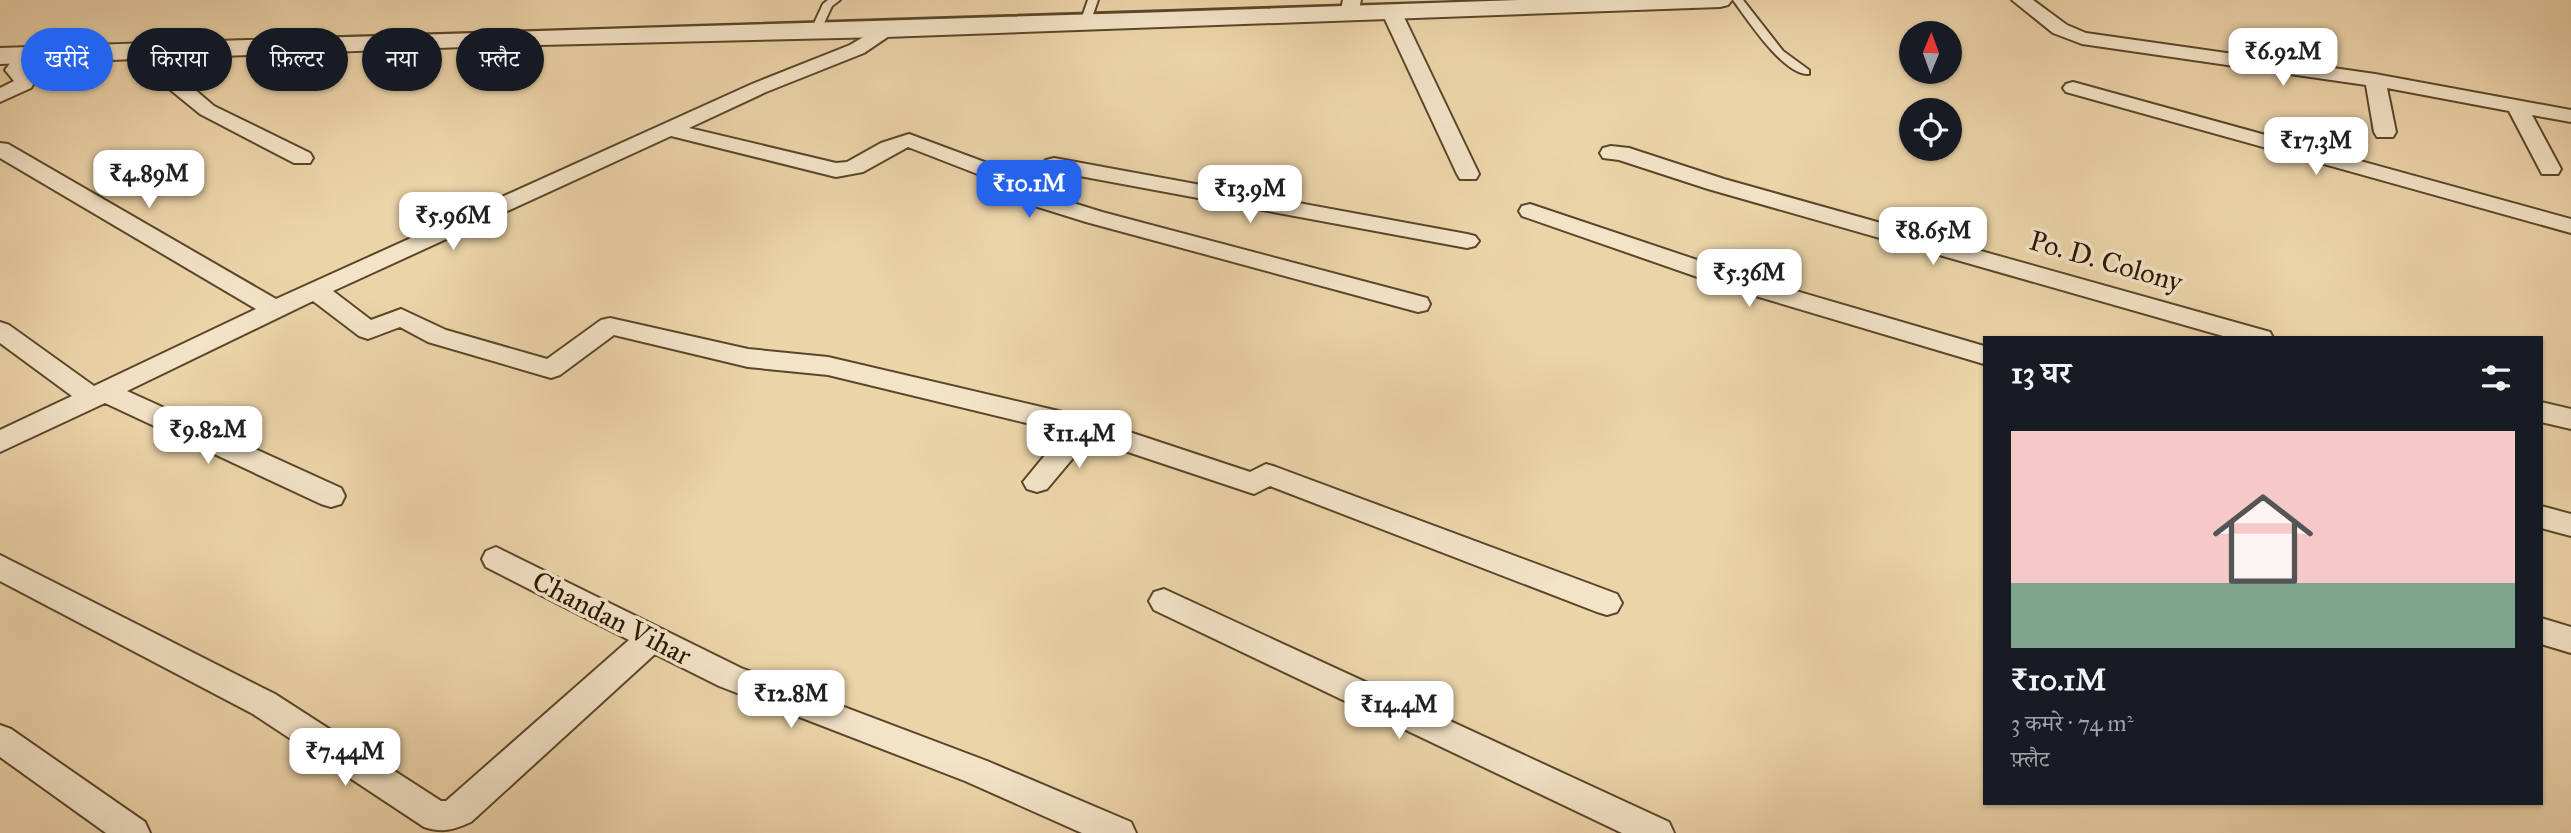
<!DOCTYPE html>
<html lang="hi">
<head>
<meta charset="utf-8">
<style>
  :root { --surface:#171b24; --page:#242831; --text:#f1f3f6; --muted:#9ea1a6; --accent:#2563eb }
  body { margin:0; font-family:"IM FELL Great Primer","Noto Serif Devanagari",serif; background:var(--page); color:var(--text); height:100vh; display:flex; flex-direction:column; font-size:26px; white-space:nowrap }
  * { box-sizing:border-box; margin:0 }
  p { font-size:23px; color:var(--muted) }
  .icon { flex:none; width:38px; height:38px; fill:none; stroke:currentColor; stroke-width:2; stroke-linecap:round; stroke-linejoin:round }
  .map { position:relative; flex:1; overflow:hidden }
  .sheet { position:absolute; left:1983px; top:336px; width:560px; height:469px; display:flex; flex-direction:column; background:var(--surface); border-radius:0px; box-shadow:0 2px 5px #0004 }
  .sheet>* { flex:none }
  .top-card { position:absolute; left:21px; top:28px; width:665px; height:63px; display:flex; gap:14px }
  .needle { width:46px; rotate:1deg }
  .buttons { position:absolute; left:1899px; top:21px; display:grid; gap:14px }
  .buttons a { display:grid; place-items:center; width:63px; height:63px; border-radius:50%; background:var(--surface); box-shadow:0 2px 5px #0004; font-size:35px }
  .price { position:absolute; translate:-50% -60px; padding:0 16px; border-radius:14px; background:#fff; color:#222; font-size:23px; line-height:46px; filter:drop-shadow(0 2px 4px #0008) }
  .price::after { content:''; position:absolute; left:50%; top:42px; width:21px; height:16px; margin-left:-10px; background:inherit; clip-path:polygon(0 0,100% 0,50% 100%) }
  .price.selected { background:var(--accent); color:#fff }
  ul { padding:0; list-style:none }
  li { display:grid; align-content:center; gap:14px; height:371px; padding:0 28px }
  li span { display:grid; place-items:center; height:217px; border-radius:0px; color:#555 }
  li>.icon { margin-inline-start:auto }
  span .icon { width:126px; height:126px; fill:#fffc; stroke-width:1 }
  li b { font-size:30px }
  h2 { display:flex; justify-content:space-between; align-items:center; height:84px; padding:0 28px; font-size:30px }
  .chip { padding:0 24px; border-radius:32px; background:var(--surface); box-shadow:0 2px 5px #0004; font-size:24px; line-height:63px }
  .chip.selected { background:var(--accent); color:#fff }
  .map>svg:first-child { display:block }
</style>
</head>
<body>
<div class="map">
<svg width="2571" height="833" viewBox="0 0 2571 833">
  <rect width="100%" height="100%" fill="#ecd4a9"/>
  <filter id="stains"><feTurbulence type="fractalNoise" baseFrequency=".00286" numOctaves="4"/><feColorMatrix values="0 0 0 0 .2 0 0 0 0 .09 0 0 0 0 .02 0 0 0 .5 -.17"/></filter>
  <radialGradient id="worn" r=".72"><stop offset=".6" stop-color="#630" stop-opacity="0"/><stop offset="1" stop-color="#630" stop-opacity=".3"/></radialGradient>
  <g fill="none" stroke-linecap="round" stroke-linejoin="round">
    <defs>
      <path id="service" d="M828,0H840L832,6L819,34H811L810,32L823,4Z
        M1088,0H1098L1090,23L1085,26L1080,23Z
        M1733,0H1743L1783,51L1809,70V74C1784,76 1747,19 1733,0Z"/>
      <path id="minor" d="M1343,0H1361L1357,18H1343L1340,14Z
        M2012,0H2033L2067,25L2086,33L2375,74L2571,110V122L2532,115L2561,169L2558,174H2542L2509,111L2387,88L2396,132L2393,137H2377L2374,132L2366,85L2082,44L2053,33Z
        M1392,7L1402,13L1479,174L1476,179H1460L1457,174L1382,13Z
        M885,24L892,26L895,30L892,34L864,53L766,92L689,128L836,163L847,162L881,143L909,134L1025,177L1046,160L1054,158L1467,234L1475,236L1479,241L1475,246L1467,248L1058,172L1035,191L1102,212L1427,298L1430,304L1427,310L1418,312L1086,222L1009,198L1006,193L1011,187L908,147L863,172L836,177L671,136L333,291L371,320L401,309L446,330L547,359L601,320L610,318L748,349L828,357L1084,417L1250,472L1266,464L1276,467L1617,594L1622,603L1617,612L1607,615L1597,612L1270,486L1254,494L1089,439L1047,489L1037,492L1027,489L1023,482L1064,432L828,375L748,367L614,335L560,375L551,378L428,342L400,327L368,339L359,336L313,301L127,391L341,488L345,496L341,504L331,507L321,504L105,403L0,452V430L72,396L0,343V322L9,325L94,386L256,309L0,158V143L8,144L276,299L752,84L850,45Z
        M177,44L184,46L187,50L180,77L214,106L310,153L313,158L310,163H294L200,114L162,83L159,79L170,46Z
        M26,49L33,51L36,55L26,69L35,81L31,88L0,102V88L14,81L5,70L19,51Z
        M2073,82L2571,219V233L2066,92L2063,88L2066,84Z
        M1611,146L1629,148L1724,179L2270,332L2273,338H2230L1708,189L1619,160L1603,158L1600,153L1603,148Z
        M1530,204L1748,277L1984,346V364L1732,289L1522,216L1519,211L1522,206Z
        M2541,402L2571,409V429L2541,422Z
        M2541,506L2571,514V536L2541,528Z
        M496,547L741,668L987,761L1131,822L1136,833H1082L965,781L719,686L655,654L471,822C453,830 443,833 424,827L253,714L0,581V555L275,694L441,801H446L629,640L486,567L482,559L486,551Z
        M1164,589L1669,822L1674,833H1622L1154,610L1149,601L1154,592Z
        M2541,618L2571,627V653L2541,644Z
        M0,725L11,729L145,822L150,833H106L0,757Z"/>
      <path id="tertiary" d="M1519,0H1732L1728,5L1720,7L885,37L492,46L0,64V48C506,31 1012,18 1519,0Z"/>
    </defs>
    <!-- service casing -->
    <use href="#service" stroke="#5b462a" stroke-width="4"/>
    <!-- minor casing -->
    <use href="#minor" stroke="#5b462a" stroke-width="4"/>
    <!-- tertiary casing -->
    <use href="#tertiary" stroke="#5b462a" stroke-width="4"/>
    <!-- service -->
    <use href="#service" fill="#f3e3c7" fill-rule="evenodd"/>
    <!-- minor -->
    <use href="#minor" fill="#f3e3c7" fill-rule="evenodd"/>
    <!-- tertiary -->
    <use href="#tertiary" fill="#f3e3c7" fill-rule="evenodd"/>
  </g>
  <g text-anchor="middle" dominant-baseline="central" stroke-width="7" stroke-linejoin="round" paint-order="stroke">
    <!-- street labels -->
    <g font-size="28" fill="#2b1700" stroke="#f3e3c7">
      <text transform="translate(2106 261) rotate(16)">Po. D. Colony</text>
      <text transform="translate(612 618) rotate(27)">Chandan Vihar</text>
    </g>
  </g>
  <rect width="100%" height="100%" filter="url(#stains)"/>
  <rect width="100%" height="100%" fill="url(#worn)"/>
</svg>
<div class="buttons">
<a><svg class="needle" viewBox="-14 -14 28 28"><path d="M0-13l5 13h-10z" fill="#e53935"/><path d="M0 13l5-13h-10z" fill="#9ea1a6"/></svg></a>
<a><svg class="icon" aria-label="locate" viewBox="0 0 24 24"><circle cx="12" cy="12" r="6"/><path d="M12 2v4M12 18v4M2 12h4M18 12h4"/></svg></a>
</div>
<b class="price" style="left:2283px;top:88px">₹6.92M</b>
<b class="price" style="left:2316px;top:177px">₹17.3M</b>
<b class="price" style="left:149px;top:210px">₹4.89M</b>
<b class="price selected" style="left:1029px;top:220px">₹10.1M</b>
<b class="price" style="left:1250px;top:225px">₹13.9M</b>
<b class="price" style="left:453px;top:252px">₹5.96M</b>
<b class="price" style="left:1933px;top:267px">₹8.65M</b>
<b class="price" style="left:1749px;top:309px">₹5.36M</b>
<b class="price" style="left:208px;top:466px">₹9.82M</b>
<b class="price" style="left:1079px;top:470px">₹11.4M</b>
<b class="price" style="left:791px;top:730px">₹12.8M</b>
<b class="price" style="left:1399px;top:741px">₹14.4M</b>
<b class="price" style="left:345px;top:788px">₹7.44M</b>
<div class="top-card">
<a class="chip selected">खरीदें</a>
<a class="chip">किराया</a>
<a class="chip">फ़िल्टर</a>
<a class="chip">नया</a>
<a class="chip">फ़्लैट</a>
</div>
<section class="sheet">
<h2>13 घर<svg class="icon" aria-label="filters" viewBox="0 0 24 24"><path d="M4 7h16M4 17h16"/><circle cx="9" cy="7" r="2"/><circle cx="15" cy="17" r="2"/></svg></h2>
<ul>
<li><span style="background:linear-gradient(#f6c9c9 70%,#7fa58c 0)"><svg class="icon" aria-label="home" viewBox="0 0 24 24"><path d="M3 11l9-7 9 7M6 9v11h12V9"/></svg></span><div><b>₹10.1M</b><p>3 कमरे · 74 m²</p><p>फ़्लैट</p></div></li>
</ul>
</section>
</div>
</body>
</html>
